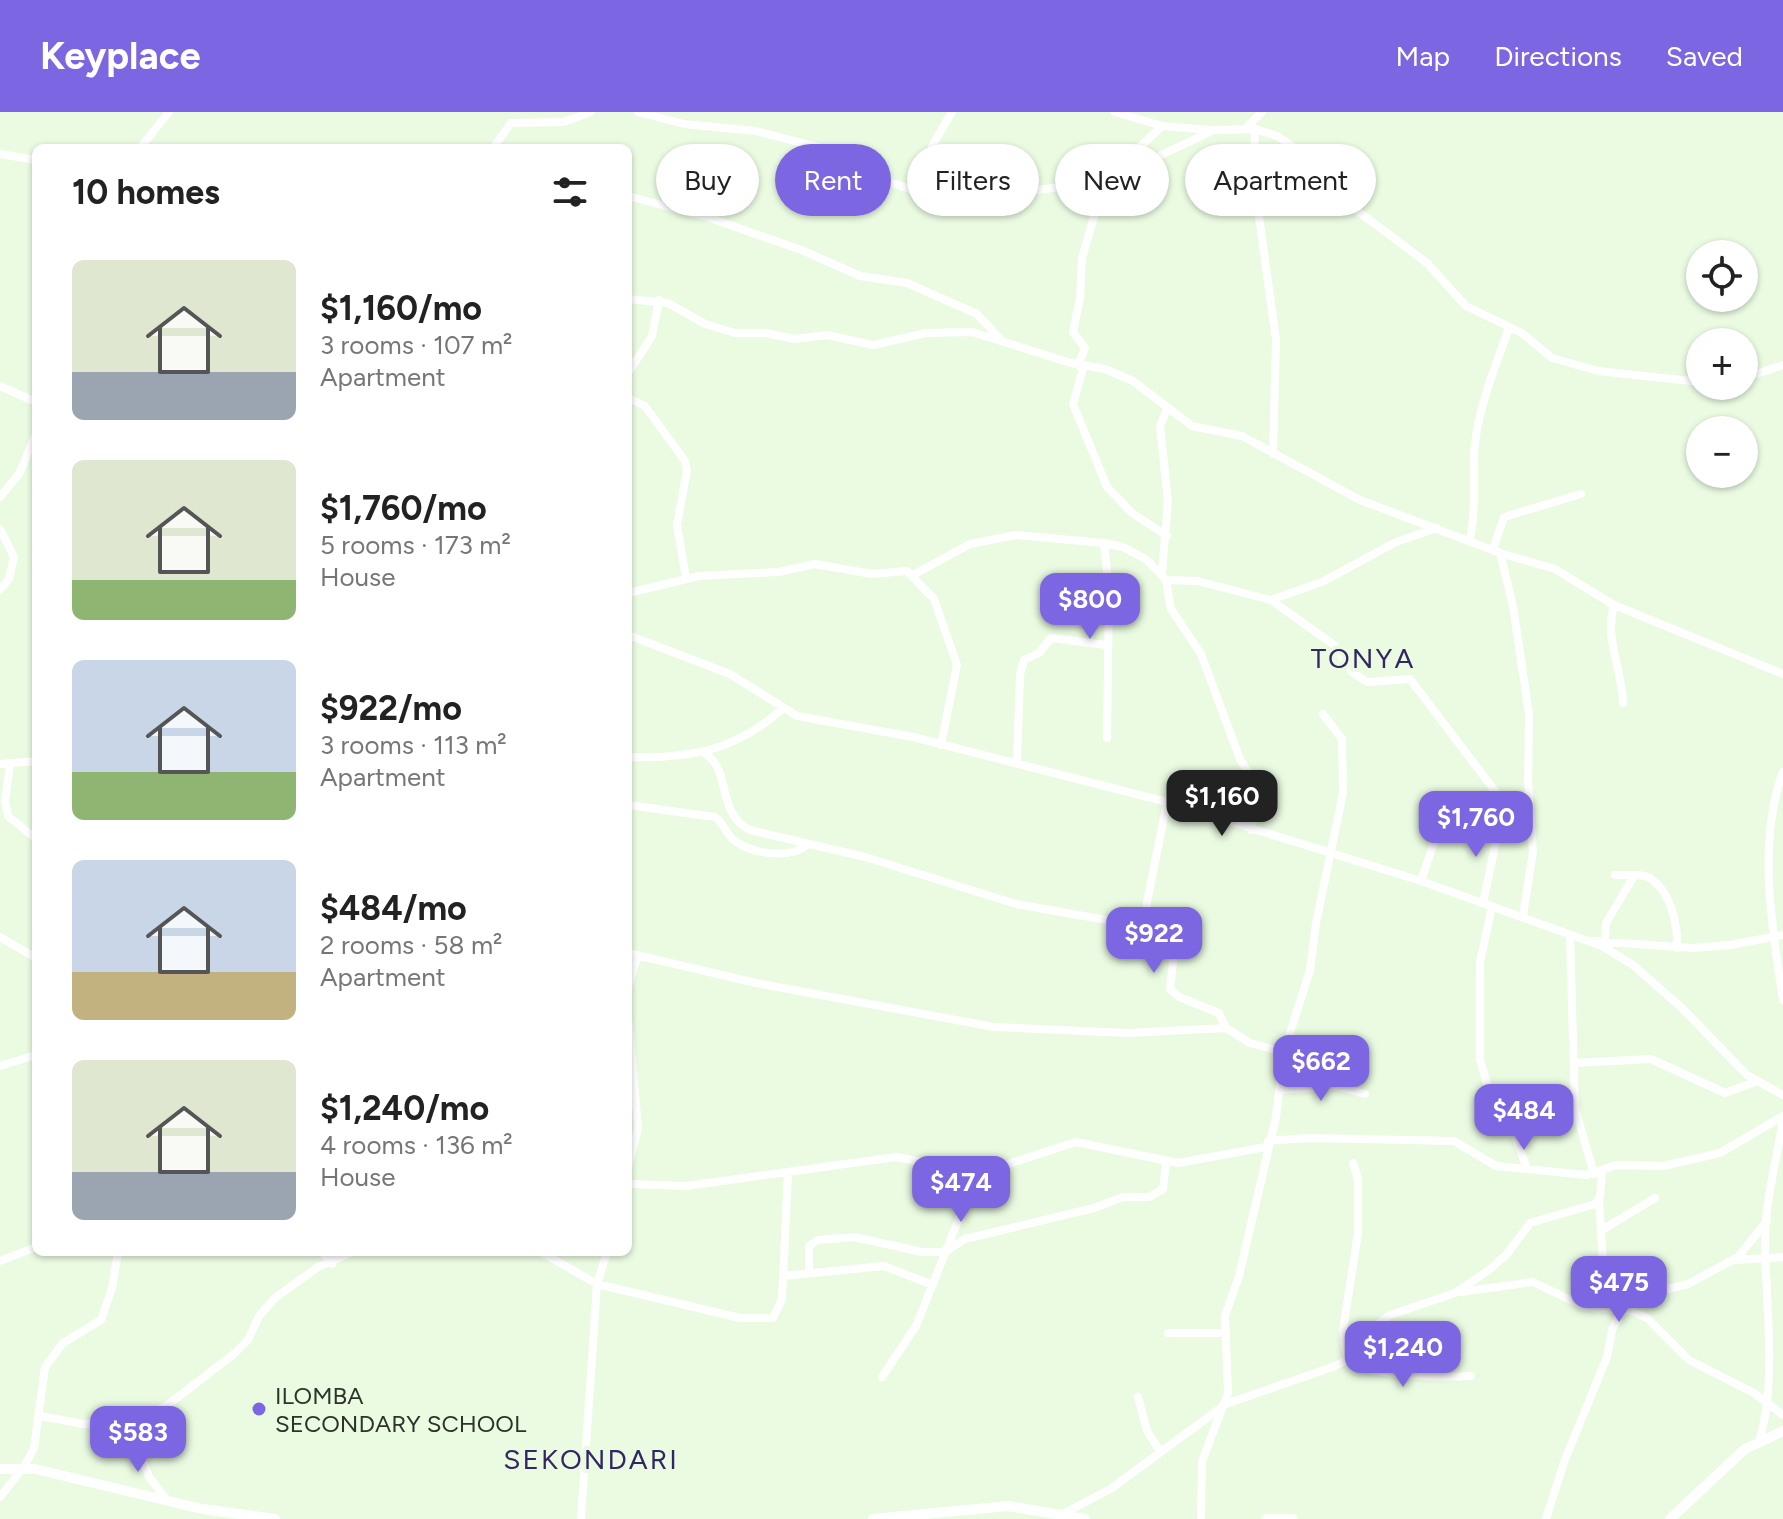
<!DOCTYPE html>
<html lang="en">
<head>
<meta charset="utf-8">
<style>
  :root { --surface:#fff; --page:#f2f2f2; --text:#222; --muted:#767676; --accent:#7d66e2 }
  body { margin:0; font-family:Figtree,sans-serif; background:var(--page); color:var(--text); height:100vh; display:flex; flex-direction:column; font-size:30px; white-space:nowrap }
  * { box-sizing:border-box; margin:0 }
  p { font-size:26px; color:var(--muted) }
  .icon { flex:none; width:44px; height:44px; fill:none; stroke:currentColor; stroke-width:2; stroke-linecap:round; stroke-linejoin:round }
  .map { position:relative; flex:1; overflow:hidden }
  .side { position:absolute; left:32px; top:32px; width:600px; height:1112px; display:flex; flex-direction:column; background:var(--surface); border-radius:12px; box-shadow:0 2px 6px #0004 }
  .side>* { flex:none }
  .banner { position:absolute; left:656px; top:32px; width:760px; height:72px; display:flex; gap:16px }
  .fabs { position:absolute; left:1686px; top:128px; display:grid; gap:16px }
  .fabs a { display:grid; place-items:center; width:72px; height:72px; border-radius:50%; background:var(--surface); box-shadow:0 2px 6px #0004; font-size:40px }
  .price { position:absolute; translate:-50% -68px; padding:0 18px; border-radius:16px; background:var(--accent); color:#fff; font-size:26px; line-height:52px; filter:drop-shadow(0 2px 4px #0008) }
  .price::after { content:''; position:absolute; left:50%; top:48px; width:24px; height:18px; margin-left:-12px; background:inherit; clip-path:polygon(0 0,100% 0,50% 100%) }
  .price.selected { background:#222; color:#fff }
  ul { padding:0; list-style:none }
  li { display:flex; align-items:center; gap:24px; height:200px; padding:0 40px }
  li span { display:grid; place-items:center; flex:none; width:224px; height:160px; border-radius:12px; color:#555 }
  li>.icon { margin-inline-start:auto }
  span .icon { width:96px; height:96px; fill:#fffc; stroke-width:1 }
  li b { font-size:34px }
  h2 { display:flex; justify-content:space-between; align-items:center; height:96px; padding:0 40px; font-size:34px }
  .chip { padding:0 28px; border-radius:36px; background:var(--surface); box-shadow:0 2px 6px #0004; font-size:28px; line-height:72px }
  .chip.selected { background:var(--accent); color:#fff }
  header { display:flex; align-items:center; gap:48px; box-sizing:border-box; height:112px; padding:0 40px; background:var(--accent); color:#fff }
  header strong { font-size:38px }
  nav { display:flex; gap:44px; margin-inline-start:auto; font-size:28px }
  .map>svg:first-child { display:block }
</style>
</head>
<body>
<header>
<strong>Keyplace</strong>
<nav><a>Map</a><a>Directions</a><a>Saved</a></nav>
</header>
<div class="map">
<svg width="1783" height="1407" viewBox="0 0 1783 1407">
  <rect width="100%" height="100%" fill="#eafbe2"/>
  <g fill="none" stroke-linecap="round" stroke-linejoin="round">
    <!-- minor -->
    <path stroke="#fff" stroke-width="8" d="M638,0L684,12L756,19L852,44L890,70L919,80L962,87L1104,70L1214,18L1255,17L1277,24L1315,49L1351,94L1427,151L1466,194L1522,221L1552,246L1598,259L1700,270
      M1115,0L1162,14L1210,18
      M1246,16L1262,0
      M1255,17L1253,61L1276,228L1273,342
      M140,36L169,0
      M493,36L511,11L564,10L591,0
      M0,42L36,48
      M1131,55L1140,35L1162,14
      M919,80L932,34L952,0
      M628,84L707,105L804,139L860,164L907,171L977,202L1001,228
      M628,187L668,191L705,212L735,221H766L794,227L827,223L873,233L926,221L972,220L1071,251L1105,257L1133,269L1192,314L1242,324L1360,388L1500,441L1555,457L1614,493L1783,562
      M1078,253L1085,236L1073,220L1080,186L1082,146L1104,70
      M1084,253L1073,292L1107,375L1132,401L1167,424
      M628,261L652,224L659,188
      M1744,266L1783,253
      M0,274L36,290
      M628,286L645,294L685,349L687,358L677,413L686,466
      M0,385L19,362L36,322
      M0,417L14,445L9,467L0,478
      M1470,427C1476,398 1473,370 1474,341C1477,298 1495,256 1509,216
      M1104,431L1109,477L1107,626
      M1493,437L1504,405L1581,382
      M1500,441L1513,494L1529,602L1528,669L1533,739L1523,804
      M1162,461L1168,389L1160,314L1167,297
      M913,463L970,432L1016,423L1104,431L1123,435L1147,448L1166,468L1171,497L1201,542L1240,647L1257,674V691L1251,718
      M1166,468L1198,469L1271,488L1334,533L1352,560L1367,570L1410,567L1498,683L1502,701L1483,791
      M628,481L699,464L778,460L815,452L872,462L907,459L934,487L957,553L941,633
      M1271,488L1322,470L1396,430L1437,416
      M1614,493C1604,527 1622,556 1623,591
      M628,523L730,562L797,604L913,625L1167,690L1421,769L1602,834L1633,853L1682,896L1747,963L1783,983
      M705,642C731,655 716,702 750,718L865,745L1016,792L1152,816L1172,825L1175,832L1170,877L1179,885L1219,901L1226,916
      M628,645C688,647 736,639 782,597
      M1017,650L1020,563L1024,548L1039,541L1051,526L1106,533
      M0,652L36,649
      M10,652L5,690L8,704L36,727
      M1783,660C1757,729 1772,817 1783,888
      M628,693L715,705C724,711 726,723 735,729C752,742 791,747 807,733
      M1615,763C1625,764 1639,761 1648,765C1671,778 1678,813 1677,836
      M1421,769L1449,686
      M1492,794L1480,850V947L1487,972L1508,1006L1527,1056
      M1152,816L1146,802L1147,790L1167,690
      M1570,824L1575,996L1594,1062
      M0,825L36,846
      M1605,828L1606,811L1634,764
      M1593,829L1693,836L1730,833L1783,823
      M628,841L756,871L994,915L1129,921L1226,916L1250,931L1284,940
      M628,875L638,843
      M628,904L638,1016L628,1056
      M1575,951L1651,947L1725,981L1755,970
      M0,954L36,943
      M1281,978L1335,974L1365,982
      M1268,1029L1309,1026L1454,1029L1496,1054L1586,1063L1616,1053L1663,1054L1720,1041L1783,1004
      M1353,1051L1358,1067V1121L1343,1218L1347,1248C1369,1264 1442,1266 1471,1264
      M628,1072L686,1074L896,1045L942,1054H1002L1076,1030L1178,1051L1266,1035
      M1602,1118L1655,1086
      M322,1140L332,1152
      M541,1140L597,1172L740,1206H773L782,1187L788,1062
      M1736,1148L1783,1145
      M0,1149L36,1135
      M809,1161V1134L818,1128L854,1125L922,1140H945L965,1127L1094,1096L1123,1085H1149L1163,1077L1166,1050
      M783,1164L884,1154L933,1173
      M1460,1180L1533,1170L1585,1195L1630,1198L1647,1206L1689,1248L1754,1281L1783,1303
      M1597,1197L1603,1150L1599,1088
      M1168,1221H1224
      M882,1265L916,1214L979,1056
      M1138,1285L1147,1319L1160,1339
      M40,1304L84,1312L107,1310L142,1346L149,1365L168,1389
      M118,1320L169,1292L235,1241L248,1228L259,1204L275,1186L318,1155L352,1140
      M1759,1329C1777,1274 1766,1191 1765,1134C1764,1092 1777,1048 1783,1007
      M0,1385L24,1355L34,1336L45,1255L63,1231L101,1208L112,1176L118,1140
      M1063,1402L1112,1376L1226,1292L1335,1254L1347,1248L1376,1213L1390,1203L1455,1181L1489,1158L1507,1142L1530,1111L1595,1092L1600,1085L1602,1059
      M581,1407L597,1172L607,1140
      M1201,1407L1202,1349L1228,1281L1225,1204L1239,1164L1276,1005L1284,940L1310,858L1316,811L1343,681L1342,627L1323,602
      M1546,1407L1564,1350L1607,1245L1612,1218L1619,1203L1640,1184L1688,1172L1738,1145L1767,1109"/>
    <!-- tertiary -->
    <path stroke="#fff" stroke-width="10" d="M0,1357H35L202,1397L275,1407
      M873,1407L1008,1394L1085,1407
      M1266,1407H1293
      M1670,1407L1745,1337L1783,1319"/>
  </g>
  <!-- markers -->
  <circle fill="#7d66e2" stroke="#eafbe2" stroke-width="3" cx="259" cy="1297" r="8"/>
  <g text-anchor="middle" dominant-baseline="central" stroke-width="8" stroke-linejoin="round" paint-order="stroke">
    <!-- poi labels -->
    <g font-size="24" fill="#2d332a" stroke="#eafbe2" text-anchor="start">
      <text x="275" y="1283">ILOMBA<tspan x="275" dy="28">SECONDARY SCHOOL</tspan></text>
    </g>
    <!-- quarter labels -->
    <g font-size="28" letter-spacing="2" fill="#322762" stroke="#eafbe2">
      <text x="1363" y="546">TONYA</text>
      <text x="591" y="1347">SEKONDARI</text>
    </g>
  </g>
</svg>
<div class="fabs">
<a><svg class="icon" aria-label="locate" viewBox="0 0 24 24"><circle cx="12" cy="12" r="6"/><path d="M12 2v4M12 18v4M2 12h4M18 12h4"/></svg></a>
<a>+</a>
<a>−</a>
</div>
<b class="price" style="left:1090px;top:529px">$800</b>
<b class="price selected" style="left:1222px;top:726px">$1,160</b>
<b class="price" style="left:1476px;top:747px">$1,760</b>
<b class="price" style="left:1154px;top:863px">$922</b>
<b class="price" style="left:1321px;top:991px">$662</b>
<b class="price" style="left:1524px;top:1040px">$484</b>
<b class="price" style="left:961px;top:1112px">$474</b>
<b class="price" style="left:1619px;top:1212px">$475</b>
<b class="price" style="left:1403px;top:1277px">$1,240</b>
<b class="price" style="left:138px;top:1362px">$583</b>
<div class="banner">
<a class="chip">Buy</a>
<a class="chip selected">Rent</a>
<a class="chip">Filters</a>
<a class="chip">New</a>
<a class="chip">Apartment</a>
</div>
<section class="side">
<h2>10 homes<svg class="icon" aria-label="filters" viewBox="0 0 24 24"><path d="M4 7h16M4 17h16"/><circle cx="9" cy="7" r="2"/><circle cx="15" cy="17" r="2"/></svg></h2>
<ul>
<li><span style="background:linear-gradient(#dfe7d0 70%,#9aa5b1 0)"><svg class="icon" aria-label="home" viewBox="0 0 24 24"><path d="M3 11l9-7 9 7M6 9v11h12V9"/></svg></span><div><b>$1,160/mo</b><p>3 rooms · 107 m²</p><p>Apartment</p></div></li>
<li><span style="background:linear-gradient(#dfe7d0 75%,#8fb573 0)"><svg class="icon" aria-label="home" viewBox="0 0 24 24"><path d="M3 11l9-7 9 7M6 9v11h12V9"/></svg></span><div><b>$1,760/mo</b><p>5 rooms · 173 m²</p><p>House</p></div></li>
<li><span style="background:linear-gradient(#c9d6e8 70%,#8fb573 0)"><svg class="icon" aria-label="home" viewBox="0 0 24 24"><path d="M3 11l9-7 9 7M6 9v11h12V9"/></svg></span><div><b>$922/mo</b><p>3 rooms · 113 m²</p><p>Apartment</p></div></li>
<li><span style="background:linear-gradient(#c9d6e8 70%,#c2b280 0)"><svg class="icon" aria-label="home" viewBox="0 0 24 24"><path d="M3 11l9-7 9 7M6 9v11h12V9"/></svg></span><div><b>$484/mo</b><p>2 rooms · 58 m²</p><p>Apartment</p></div></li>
<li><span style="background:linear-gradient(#dfe7d0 70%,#9aa5b1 0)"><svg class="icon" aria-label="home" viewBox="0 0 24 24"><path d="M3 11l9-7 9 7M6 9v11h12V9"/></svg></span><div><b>$1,240/mo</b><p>4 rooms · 136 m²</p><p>House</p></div></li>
</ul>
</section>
</div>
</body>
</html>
